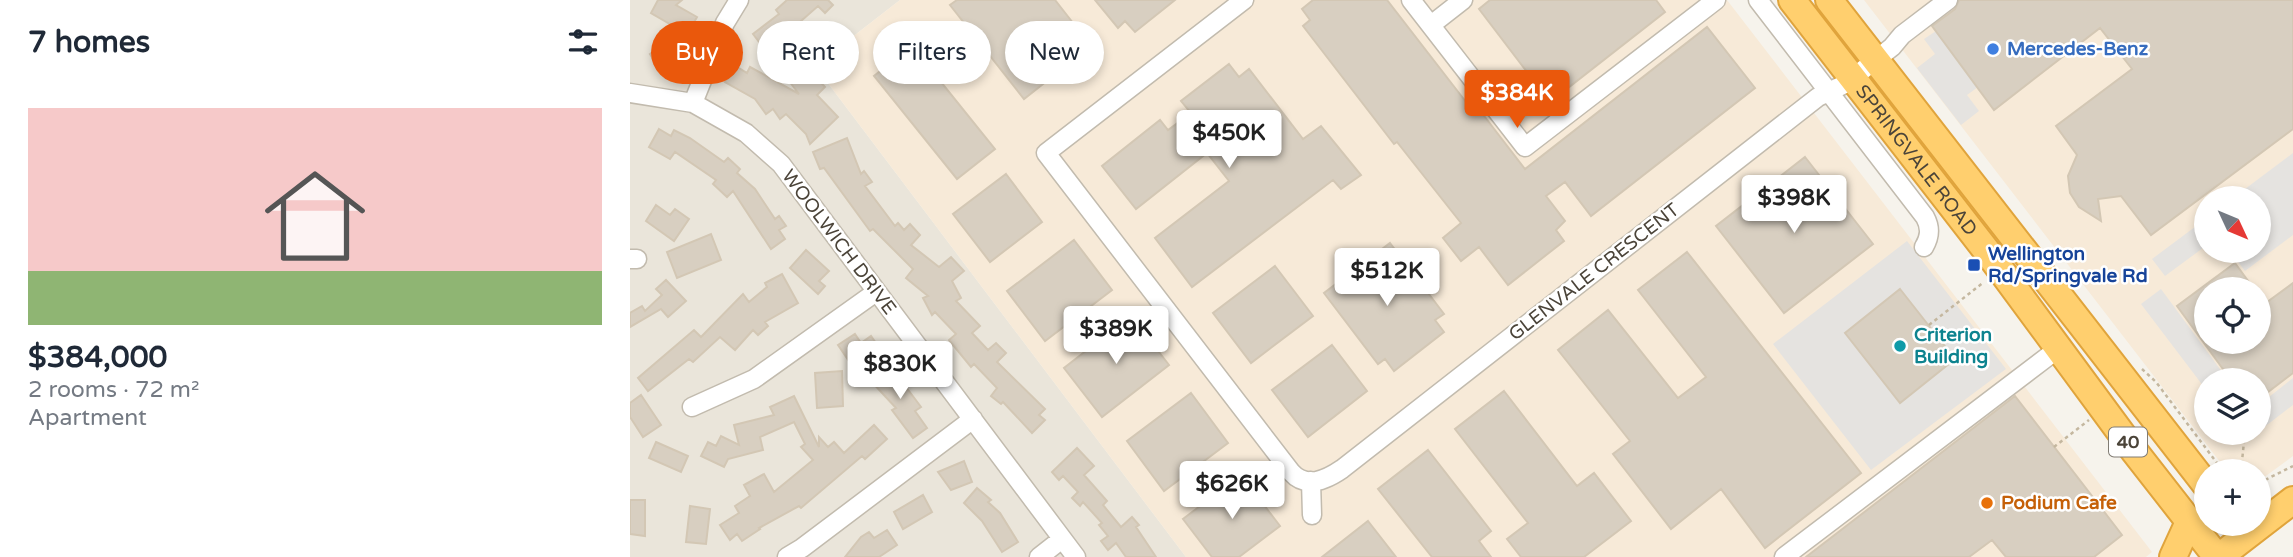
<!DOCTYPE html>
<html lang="en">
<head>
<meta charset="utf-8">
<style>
  :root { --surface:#fff; --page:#f2f2f3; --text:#1f2937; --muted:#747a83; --line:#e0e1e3; --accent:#ea580c }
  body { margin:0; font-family:"Varela Round",sans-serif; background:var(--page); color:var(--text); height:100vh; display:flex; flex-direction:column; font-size:26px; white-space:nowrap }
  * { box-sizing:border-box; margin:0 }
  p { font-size:23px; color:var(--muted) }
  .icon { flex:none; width:38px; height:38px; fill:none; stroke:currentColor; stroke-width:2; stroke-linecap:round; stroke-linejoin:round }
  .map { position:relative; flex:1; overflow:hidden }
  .drawer { display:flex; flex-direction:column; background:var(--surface); width:630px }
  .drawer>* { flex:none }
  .top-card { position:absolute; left:21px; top:21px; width:665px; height:63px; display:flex; gap:14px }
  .needle { width:46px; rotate:134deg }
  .buttons { position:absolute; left:1564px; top:186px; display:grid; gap:14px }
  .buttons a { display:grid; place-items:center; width:77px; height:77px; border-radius:50%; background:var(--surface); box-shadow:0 4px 10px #0003; font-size:35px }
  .price { position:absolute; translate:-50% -60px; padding:0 16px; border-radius:7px; background:#fff; color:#222; font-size:23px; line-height:46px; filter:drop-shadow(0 2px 4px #0008) }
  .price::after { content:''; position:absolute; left:50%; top:42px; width:21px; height:16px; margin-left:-10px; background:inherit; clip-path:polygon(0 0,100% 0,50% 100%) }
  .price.active { background:var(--accent); color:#fff }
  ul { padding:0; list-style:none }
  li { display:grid; align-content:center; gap:14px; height:371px; padding:0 28px }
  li+li { border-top:2px solid var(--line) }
  li span { display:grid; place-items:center; height:217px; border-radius:0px; color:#555 }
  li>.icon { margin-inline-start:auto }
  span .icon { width:126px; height:126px; fill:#fffc; stroke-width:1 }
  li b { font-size:30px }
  h2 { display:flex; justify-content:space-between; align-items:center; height:84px; padding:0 28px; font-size:30px }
  .tag { padding:0 24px; border-radius:32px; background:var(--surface); box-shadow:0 4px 10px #0003; font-size:24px; line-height:63px }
  .tag.active { background:var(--accent); color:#fff }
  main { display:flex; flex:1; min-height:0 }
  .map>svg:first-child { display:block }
</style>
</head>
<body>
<main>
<section class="drawer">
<h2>7 homes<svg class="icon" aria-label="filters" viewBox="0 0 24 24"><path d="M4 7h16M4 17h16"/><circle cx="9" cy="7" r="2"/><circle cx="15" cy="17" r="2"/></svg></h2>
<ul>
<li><span style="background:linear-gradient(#f6c9c9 75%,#8fb573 0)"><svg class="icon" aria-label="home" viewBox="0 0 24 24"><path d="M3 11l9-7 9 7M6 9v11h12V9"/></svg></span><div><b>$384,000</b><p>2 rooms · 72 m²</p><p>Apartment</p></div></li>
</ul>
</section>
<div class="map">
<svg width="1663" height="557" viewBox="0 0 1663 557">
  <rect width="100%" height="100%" fill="#f6f3ec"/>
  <!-- residential -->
  <path fill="#eae5da" d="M0,0H270L185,66L556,557H0Z"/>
  <!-- commercial -->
  <path fill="#f7ead8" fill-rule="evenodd" d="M270,0H1097L1522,552L1516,557H556L185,66Z
    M1234,0H1663V456L1629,481V471H1597ZM1577,198H1629V250H1577ZM1577,289H1629V341H1577ZM1577,380H1629V432H1577Z"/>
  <!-- parking -->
  <path fill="#e5e3e0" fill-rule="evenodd" d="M1306,31L1348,87L1337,95L1349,111L1331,125L1287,68L1305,54L1294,39Z
    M1663,153V235L1615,271L1599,250H1629V198H1603Z
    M1577,218V245L1535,276L1522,259Z
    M1277,241L1376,369L1241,470L1143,344ZM1270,290L1325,359L1270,403L1215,333Z
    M1531,289L1598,380H1577V391L1511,304Z
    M1663,378V405L1633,428L1629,423V400L1639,397Z"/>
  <!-- building -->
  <path fill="#d8cfc1" stroke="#d3c7b4" stroke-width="2" d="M28,0H52L46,5L67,17L57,34L21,13Z
    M157,0H198L203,5L195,13L188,6L154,36L163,48L161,50L195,87L187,95L208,117L180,144L176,134L156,114L150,119L143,109L136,114L125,99L95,82L104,65L117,73L120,67L169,94L123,34L149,14L146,10Z
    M327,0H425L461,46L394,99L320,5Z
    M465,0H545L505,32L495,21L488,28Z
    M683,0H757L836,102L841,99L895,169L1077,27L1125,88L961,216L935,182L916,196L935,221L926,230L934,241L878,285L849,247L831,261L813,238L831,223L767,142L764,144L673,26L680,20L672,9Z
    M860,0H1026L1035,12L920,102L849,9Z
    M1329,0H1663V129L1521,235L1491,196L1468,199L1471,221L1449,207L1440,193L1438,176L1447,155L1426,126L1502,69L1470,28L1364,110L1302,26L1325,9Z
    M40,41L50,56L29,69L20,54Z
    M282,46L365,149L327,179L244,76Z
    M599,64L609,77L619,69L673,139L691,126L731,175L711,189L703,180L562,287L525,238L599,181L577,153L506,209L472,166L530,120L538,130L561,113L551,101Z
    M29,129L41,136L44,130L60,138L94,162L98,158L110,169L107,173L125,189L145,219L149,216L156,226L149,230L155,239L141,249L103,191L97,197L83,184L86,180L45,152L40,159L19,147Z
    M217,138L231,174L234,171L242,182L235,186L265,226L268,223L274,230L280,224L290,235L281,245L309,267L321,257L334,271L322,281L331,298L326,301L350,326L342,333L358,350L366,343L376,353L367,362L415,409L409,415L415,420L402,433L373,402L371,404L361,396L367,388L344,364L341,367L319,340L326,334L305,312L302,315L293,298L298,296L276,278L283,269L243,229L240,231L194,168L190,169L183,152Z
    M1175,157L1243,244L1154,313L1086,226Z
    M376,174L412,222L360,262L323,214Z
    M26,205L40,215L45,209L59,219L44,241L16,221Z
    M81,234L91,260L47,278L37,252Z
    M444,240L482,290L415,341L377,291Z
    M760,243L814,314L805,320L814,332L764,371L755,359L748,364L694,293Z
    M176,250L199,271L189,281L195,286L188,294L160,268Z
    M1057,252L1231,473L1135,548L1091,489L1041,529L983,454L1000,441L928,350L978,310L1048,398L1076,377L1008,290Z
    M1605,263L1624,289H1577V341H1629V308L1663,283V373L1638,392L1629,380H1601L1547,306Z
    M645,266L683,316L621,363L583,313Z
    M152,274L168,303L135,322L138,326L128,335L123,330L105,350L90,337L63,362L59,359L18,391L8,378L64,330L71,337L113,294L119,302L137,287L135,283Z
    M36,280L56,301L38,317L31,309L0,327V313L12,306L15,311L32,295L26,289Z
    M1270,289L1325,359L1270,403L1215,333Z
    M501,316L539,365L472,417L434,368Z
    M225,334L231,343L241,336L250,349L223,367L208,345Z
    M702,345L737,391L678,437L642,390Z
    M252,368L264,380L269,375L278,384L276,387L291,407L285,411L297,428L283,438L262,410L266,408L240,380Z
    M212,371L213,406L187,408L185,373Z
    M874,391L947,486L964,473L1001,521L954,557H891L877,539L898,523L825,429Z
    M561,393L598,443L534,491L497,441Z
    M11,395L31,425L13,437L0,417V403Z
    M164,396L189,447V437L198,447L204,442L214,453L244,425L257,439L235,459L232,456L171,508L169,506L129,528L130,529L112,541L107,534L100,540L90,525L109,513L105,506L120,496L114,485L134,474L144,492L183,460L171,447L175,444L164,422L130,437L133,450L98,459L94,467L71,456L78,442L86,446L91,436L109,445L104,425L144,415L140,407Z
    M1385,396L1492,535L1464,557H1376L1362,540L1339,557H1176Z
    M26,442L58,456L51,472L19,458Z
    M447,448L464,466L454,475L477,501L473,505L491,527L502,517L509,525L506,527L526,557H496L486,543L478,550L471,541L478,536L469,525L472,523L453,502L450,506L442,498L448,492L433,476L429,480L422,472Z
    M798,450L861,531L849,541L861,557H802L748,489Z
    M334,461L342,482L321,490L308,472Z
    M611,475L650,526L609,557H582L553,519Z
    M347,488L361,500L358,502L370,513L388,542L372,552L352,521L334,503Z
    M293,495L302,512L273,529L264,512Z
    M0,500H15V536L0,534Z
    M60,506L80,509L76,544L56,542Z
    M738,521L766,557H692Z
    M257,530L267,545L249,557H215L231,537L239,532L244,538Z"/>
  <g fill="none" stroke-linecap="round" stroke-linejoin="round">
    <defs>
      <path id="minor" d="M614,0L416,153L661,472C676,489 696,480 712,469L1188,97L1215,84L1262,47L1272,35L1318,0
        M781,0L895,147L1086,0
        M1128,0L1295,217C1301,228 1300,237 1294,247
        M801,25L833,0
        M0,93L63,103L116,133L151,164L446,557
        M63,103L95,23L109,0
        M0,259H7
        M62,407L124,379L246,292
        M681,481L682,515
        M157,557L172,548L343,419
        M409,557L432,539
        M1154,557L1429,348"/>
      <g id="highway">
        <path id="s1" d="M1162,0L1359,254L1505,452L1587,557"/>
        <path d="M1199,0L1577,486"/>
        <path d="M1543,557L1559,522"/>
        <path d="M1589,557L1663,500"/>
      </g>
    </defs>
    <!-- minor casing -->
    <use href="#minor" stroke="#c2bbae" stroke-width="21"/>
    <!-- highway casing -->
    <use href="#highway" stroke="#e0a43c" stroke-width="30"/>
    <!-- path -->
    <path stroke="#c4b79f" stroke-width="2.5" stroke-dasharray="3.5 3.5" stroke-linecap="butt" d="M1299,325L1354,282
      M1512,369L1526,382L1593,471
      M1424,447L1459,420
      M1611,471L1615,432
      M1629,483L1663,466"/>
    <!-- minor -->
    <use href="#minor" stroke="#fff" stroke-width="18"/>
    <!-- highway -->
    <use href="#highway" stroke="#ffcf6e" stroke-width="26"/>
  </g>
  <!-- markers -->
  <circle fill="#3f7fe0" stroke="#fff" stroke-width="2.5" cx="1363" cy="49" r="7"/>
  <rect fill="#1a4fb4" stroke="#fff" stroke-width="2.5" x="1337" y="258" width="14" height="14" rx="3.5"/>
  <circle fill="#0f9aa8" stroke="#fff" stroke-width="2.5" cx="1270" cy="346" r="7"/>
  <circle fill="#e8710a" stroke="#fff" stroke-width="2.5" cx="1357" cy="503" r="7"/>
  <g text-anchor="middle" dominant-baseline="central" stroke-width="5" stroke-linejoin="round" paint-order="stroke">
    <!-- shield labels -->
    <rect fill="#fff" stroke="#817c74" stroke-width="2" x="1479" y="427.5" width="38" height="29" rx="5"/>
    <g font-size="18" font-weight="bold" fill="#4b4439">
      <text x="1498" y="442">40</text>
    </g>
    <!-- shop labels -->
    <g font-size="19" font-weight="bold" fill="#366cbe" stroke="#fff" text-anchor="start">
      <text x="1377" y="49">Mercedes-Benz</text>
    </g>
    <!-- street labels -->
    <g font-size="19" fill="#4b4439" stroke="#fff">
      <text stroke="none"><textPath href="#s1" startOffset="203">SPRINGVALE ROAD</textPath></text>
      <text transform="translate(209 242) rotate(53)">WOOLWICH DRIVE</text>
      <text transform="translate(964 272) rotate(-38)">GLENVALE CRESCENT</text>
    </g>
    <!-- transit labels -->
    <g font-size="19" font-weight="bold" fill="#164399" stroke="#fff" text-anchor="start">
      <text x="1358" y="254">Wellington<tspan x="1358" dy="22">Rd/Springvale Rd</tspan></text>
    </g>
    <!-- culture labels -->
    <g font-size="19" font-weight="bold" fill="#0d838f" stroke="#fff" text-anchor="start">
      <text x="1284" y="335">Criterion<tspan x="1284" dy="22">Building</tspan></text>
    </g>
    <!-- food labels -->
    <g font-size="19" font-weight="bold" fill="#c56008" stroke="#fff" text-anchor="start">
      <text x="1371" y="503">Podium Cafe</text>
    </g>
  </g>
</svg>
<div class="buttons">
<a><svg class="needle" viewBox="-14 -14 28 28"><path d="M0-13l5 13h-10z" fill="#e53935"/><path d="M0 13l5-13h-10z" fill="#747a83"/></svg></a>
<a><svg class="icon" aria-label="locate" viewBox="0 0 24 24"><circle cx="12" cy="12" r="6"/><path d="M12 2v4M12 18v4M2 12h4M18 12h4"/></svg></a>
<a><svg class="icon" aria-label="layers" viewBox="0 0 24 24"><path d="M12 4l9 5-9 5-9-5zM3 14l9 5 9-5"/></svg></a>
<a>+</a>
</div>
<b class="price active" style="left:887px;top:130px">$384K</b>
<b class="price" style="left:599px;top:170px">$450K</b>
<b class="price" style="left:1164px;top:235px">$398K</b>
<b class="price" style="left:757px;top:308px">$512K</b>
<b class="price" style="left:486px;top:366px">$389K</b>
<b class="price" style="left:270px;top:401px">$830K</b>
<b class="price" style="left:602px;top:521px">$626K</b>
<div class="top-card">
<a class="tag active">Buy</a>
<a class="tag">Rent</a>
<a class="tag">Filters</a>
<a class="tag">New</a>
</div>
</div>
</main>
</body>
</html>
